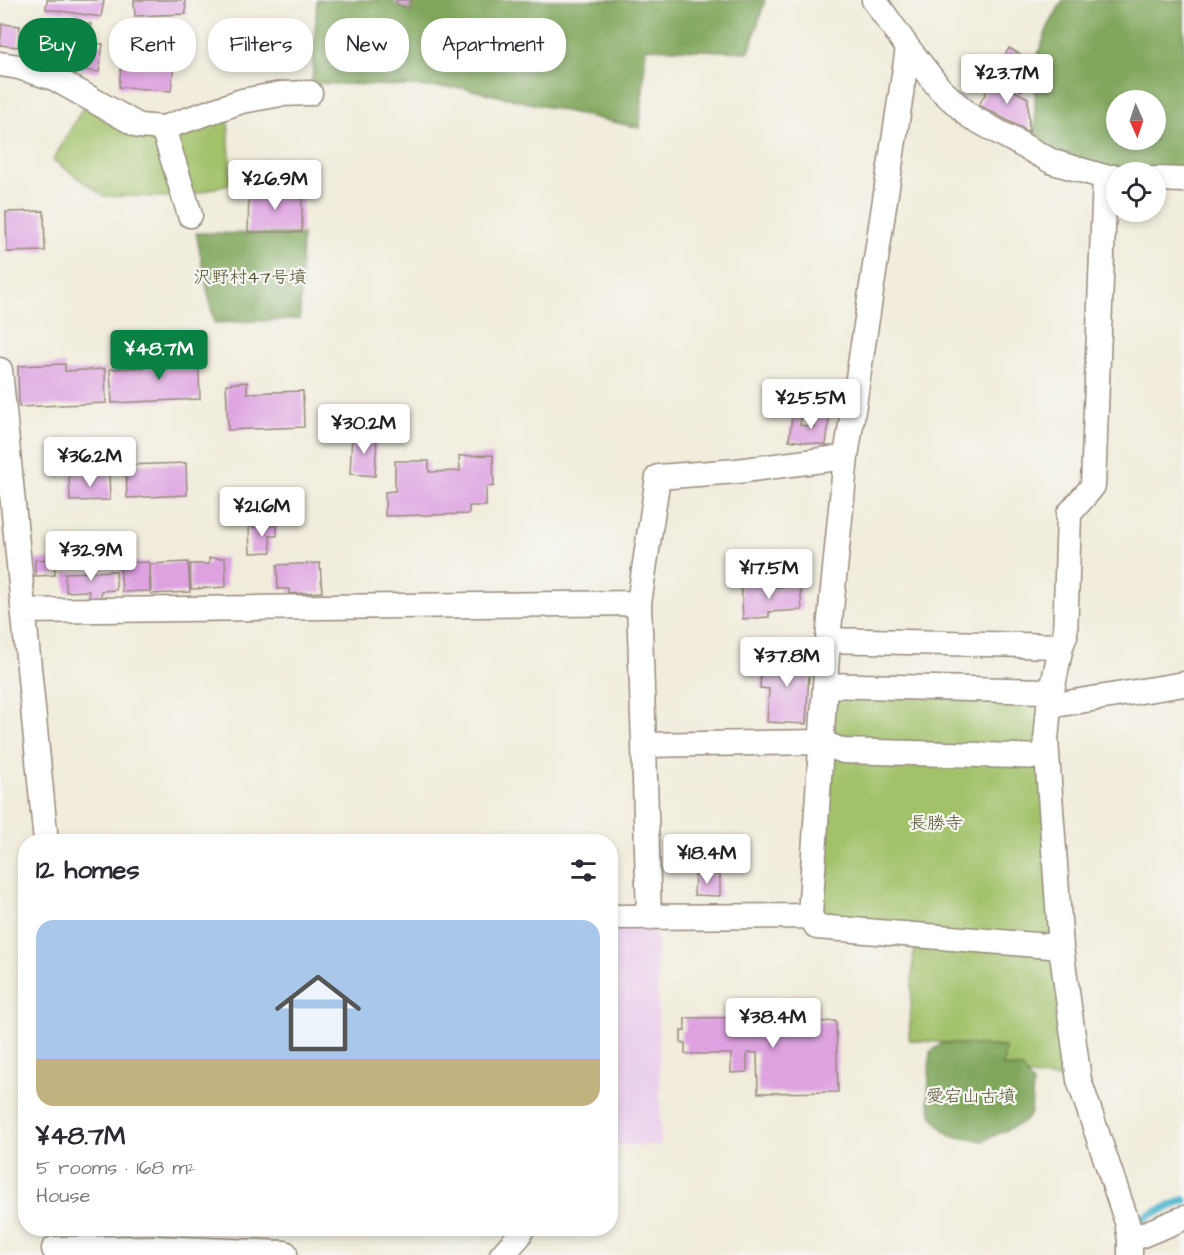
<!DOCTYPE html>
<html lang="en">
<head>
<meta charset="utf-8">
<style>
  :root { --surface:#fff; --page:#f7f7f7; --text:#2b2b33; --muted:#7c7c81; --accent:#0b8043 }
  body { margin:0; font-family:"Architects Daughter","Klee One",sans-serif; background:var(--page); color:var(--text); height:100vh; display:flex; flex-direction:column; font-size:22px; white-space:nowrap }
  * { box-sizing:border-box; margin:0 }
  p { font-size:20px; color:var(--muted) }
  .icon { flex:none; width:33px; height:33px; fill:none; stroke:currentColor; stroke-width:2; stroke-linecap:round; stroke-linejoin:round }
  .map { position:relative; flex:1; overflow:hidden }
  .panel { position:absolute; left:18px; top:834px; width:600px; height:402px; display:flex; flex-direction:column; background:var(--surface); border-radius:24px; box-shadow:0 3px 9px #0003 }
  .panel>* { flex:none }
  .guide { position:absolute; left:18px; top:18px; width:600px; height:54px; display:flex; gap:12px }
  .needle { width:39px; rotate:177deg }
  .controls { position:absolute; left:1106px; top:90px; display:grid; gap:12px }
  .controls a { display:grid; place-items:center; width:60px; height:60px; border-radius:50%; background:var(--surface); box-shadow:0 3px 9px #0003; font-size:30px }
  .price { position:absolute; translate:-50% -51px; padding:0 14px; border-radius:6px; background:#fff; color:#222; font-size:20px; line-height:39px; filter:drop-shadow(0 2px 3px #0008) }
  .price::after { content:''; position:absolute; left:50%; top:36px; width:18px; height:14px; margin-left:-9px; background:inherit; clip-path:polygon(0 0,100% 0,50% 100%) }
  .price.on { background:var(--accent); color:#fff }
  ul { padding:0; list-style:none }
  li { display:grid; align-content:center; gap:12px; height:318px; padding:0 18px }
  li span { display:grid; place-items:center; height:186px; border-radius:18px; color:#555 }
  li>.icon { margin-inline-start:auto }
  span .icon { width:108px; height:108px; fill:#fffc; stroke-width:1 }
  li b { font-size:26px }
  h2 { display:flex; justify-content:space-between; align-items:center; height:72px; padding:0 18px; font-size:26px }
  .chip { padding:0 21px; border-radius:24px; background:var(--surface); box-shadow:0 3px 9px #0003; font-size:21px; line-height:54px }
  .chip.on { background:var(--accent); color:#fff }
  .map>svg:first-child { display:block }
</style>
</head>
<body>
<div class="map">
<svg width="1184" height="1255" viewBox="0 0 1184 1255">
  <rect width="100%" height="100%" fill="#f6f6f2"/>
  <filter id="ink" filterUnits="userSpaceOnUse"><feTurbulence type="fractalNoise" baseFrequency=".0167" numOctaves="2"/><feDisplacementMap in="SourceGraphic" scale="12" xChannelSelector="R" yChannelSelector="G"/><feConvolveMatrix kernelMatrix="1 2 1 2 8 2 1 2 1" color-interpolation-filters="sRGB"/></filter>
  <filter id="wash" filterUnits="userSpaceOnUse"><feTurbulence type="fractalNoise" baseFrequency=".008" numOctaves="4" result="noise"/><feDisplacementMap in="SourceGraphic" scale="24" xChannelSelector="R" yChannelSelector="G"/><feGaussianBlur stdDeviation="1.35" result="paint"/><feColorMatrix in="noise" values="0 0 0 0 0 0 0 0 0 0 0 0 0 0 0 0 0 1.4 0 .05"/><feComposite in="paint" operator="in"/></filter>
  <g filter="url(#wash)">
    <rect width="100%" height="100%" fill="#f1ecdb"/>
    <!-- built -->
    <path fill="#ebd1ec" d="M611,928H656L661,1145H611Z"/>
    <!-- green -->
    <path fill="#a2c169" stroke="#6e7644" stroke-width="1.5" d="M85,104L140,134L228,118L231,183L186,197L104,196L53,160Z
      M833,690L1042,700L1070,1079L1028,1076L1022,1068L1003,1067L1005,1047L909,1040L915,930L830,923L818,906L835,749Z"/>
    <!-- forest -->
    <path fill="#81a75d" stroke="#5e683e" stroke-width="1.5" fill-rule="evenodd" d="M317,0H765L749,52L646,48L640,128L463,88L312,83Z
      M1063,0H1184V169L1102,168L1035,142V63L1048,27ZM1116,100H1155V140H1116Z
      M196,233L302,234L300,319L214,323Z
      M943,1043L1005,1047L1003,1067L1022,1068L1033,1084L1031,1113L1024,1122L983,1141L950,1136L940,1126L932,1116L928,1100L930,1052Z"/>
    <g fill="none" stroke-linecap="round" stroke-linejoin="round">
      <!-- stream -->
      <path stroke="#51b7cf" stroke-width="8" d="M1140,1219L1184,1200"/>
    </g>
    <g id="blocks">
      <!-- building -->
      <path fill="#dea2e1" d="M47,0H104L101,17L46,9Z
        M134,0H185L186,14L135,16Z
        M397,0H412L409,9L396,4Z
        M72,22L91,24L89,43L103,44L99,72L76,69L77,56H68Z
        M2,24L20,26L18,47L0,45Z
        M28,28L64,32L61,58L25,54Z
        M1009,48L1029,59L1028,61L1035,65L1021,91L994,76Z
        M123,49L175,54L171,91L119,87Z
        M993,80L1028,98L1029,132L979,105Z
        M249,190H302V232H248Z
        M44,211L45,251L7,252L6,212Z
        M198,351L200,399L112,403L110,369L166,366L165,352Z
        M65,364V371L105,369L106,403L19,407L18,366Z
        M247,382V393L303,391L304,427L228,430L226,384Z
        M816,411L830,413L826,445L789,440L792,417L801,418L800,425L814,427Z
        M352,434L377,435L375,476L350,474Z
        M493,455L494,486L486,487V506H469V514L385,516V492L395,491V461H429V472L460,471L459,456Z
        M186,463L187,495L127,498L126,465Z
        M109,474L110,500L70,501L69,475Z
        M277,525V536H270L271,552L250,553L249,527Z
        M209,558H225L226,587L191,589L190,564H209Z
        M54,559L55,575L35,576V560Z
        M149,562L150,591L122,592L120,563Z
        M188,562L190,592L151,594L150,564Z
        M320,563L322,592L289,594V589H278L277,565Z
        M116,571V590L101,591V597L89,598V591L66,592L65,573Z
        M767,583L768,588L800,586L802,610L769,612V617L743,619L741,584Z
        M771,654L810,656L806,724L767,722L769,689L760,688L761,669H770Z
        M695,874L720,875V896L694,895Z
        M817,1006L818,1022L836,1021L838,1092L758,1093L757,1053H747V1072L731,1073V1054H685V1043H681V1031H685V1018L789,1017V1007Z"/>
    </g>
  </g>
  <g filter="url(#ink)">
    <use href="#blocks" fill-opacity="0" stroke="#968b7c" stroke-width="1.5"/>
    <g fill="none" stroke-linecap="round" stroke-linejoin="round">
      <defs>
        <path id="minor" d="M874,0L908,48L940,89L971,117L1053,162L1105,177H1116
          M908,48L846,457L828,640L810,916L817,927L1061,947
          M0,64L19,67L54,78L139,126L163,128L242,101L281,94L310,93
          M163,128L190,215
          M1155,179L1184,180
          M0,370L46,842
          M639,603L658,477L737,471L846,457
          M24,611L639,603L644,745L821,742L843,751L1047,757
          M828,640L1061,646L1049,706L1046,740L1061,947L1079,1080L1127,1222L1130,1240V1255
          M1061,646L1065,636L1069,514L1093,486L1105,177
          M825,685L1044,691L1052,689
          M1049,706L1184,684
          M644,745L649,918
          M610,917L810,916
          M1130,1240L1184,1218
          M54,1249L153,1248L285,1253
          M502,1255L519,1236L522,1228"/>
      </defs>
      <!-- minor casing -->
      <use href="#minor" stroke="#968b7c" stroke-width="27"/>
      <!-- minor -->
      <use href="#minor" stroke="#fff" stroke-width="24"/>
    </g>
  </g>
  <g text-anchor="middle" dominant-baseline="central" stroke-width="4.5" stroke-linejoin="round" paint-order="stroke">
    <!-- park labels -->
    <g font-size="18" fill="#5a5734" stroke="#f6f6f2">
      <text x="250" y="277">沢野村47号墳</text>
      <text x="936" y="823">長勝寺</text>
      <text x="971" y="1096">愛宕山古墳</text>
    </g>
  </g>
</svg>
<div class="controls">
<a><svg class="needle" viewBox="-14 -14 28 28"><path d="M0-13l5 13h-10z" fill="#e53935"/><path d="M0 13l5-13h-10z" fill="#7c7c81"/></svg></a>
<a><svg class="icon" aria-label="locate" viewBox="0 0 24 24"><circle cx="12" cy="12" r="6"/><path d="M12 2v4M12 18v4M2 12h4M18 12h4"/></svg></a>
</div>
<b class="price" style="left:1007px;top:105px">¥23.7M</b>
<b class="price" style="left:275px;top:211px">¥26.9M</b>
<b class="price on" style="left:159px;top:381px">¥48.7M</b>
<b class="price" style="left:811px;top:430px">¥25.5M</b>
<b class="price" style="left:364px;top:455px">¥30.2M</b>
<b class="price" style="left:90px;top:488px">¥36.2M</b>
<b class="price" style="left:262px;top:538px">¥21.6M</b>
<b class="price" style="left:91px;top:582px">¥32.9M</b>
<b class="price" style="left:769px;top:600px">¥17.5M</b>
<b class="price" style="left:787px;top:688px">¥37.8M</b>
<b class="price" style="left:707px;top:885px">¥18.4M</b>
<b class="price" style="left:773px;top:1049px">¥38.4M</b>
<div class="guide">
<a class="chip on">Buy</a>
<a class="chip">Rent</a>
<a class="chip">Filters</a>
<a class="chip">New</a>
<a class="chip">Apartment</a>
</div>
<section class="panel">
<h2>12 homes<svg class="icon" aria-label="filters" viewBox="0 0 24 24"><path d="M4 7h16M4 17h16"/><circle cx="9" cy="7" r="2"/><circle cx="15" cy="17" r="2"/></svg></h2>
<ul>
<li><span style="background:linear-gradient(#a9c7e8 75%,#c2b280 0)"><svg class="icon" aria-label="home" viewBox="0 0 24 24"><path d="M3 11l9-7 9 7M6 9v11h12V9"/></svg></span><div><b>¥48.7M</b><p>5 rooms · 168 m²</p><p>House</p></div></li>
</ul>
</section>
</div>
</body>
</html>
